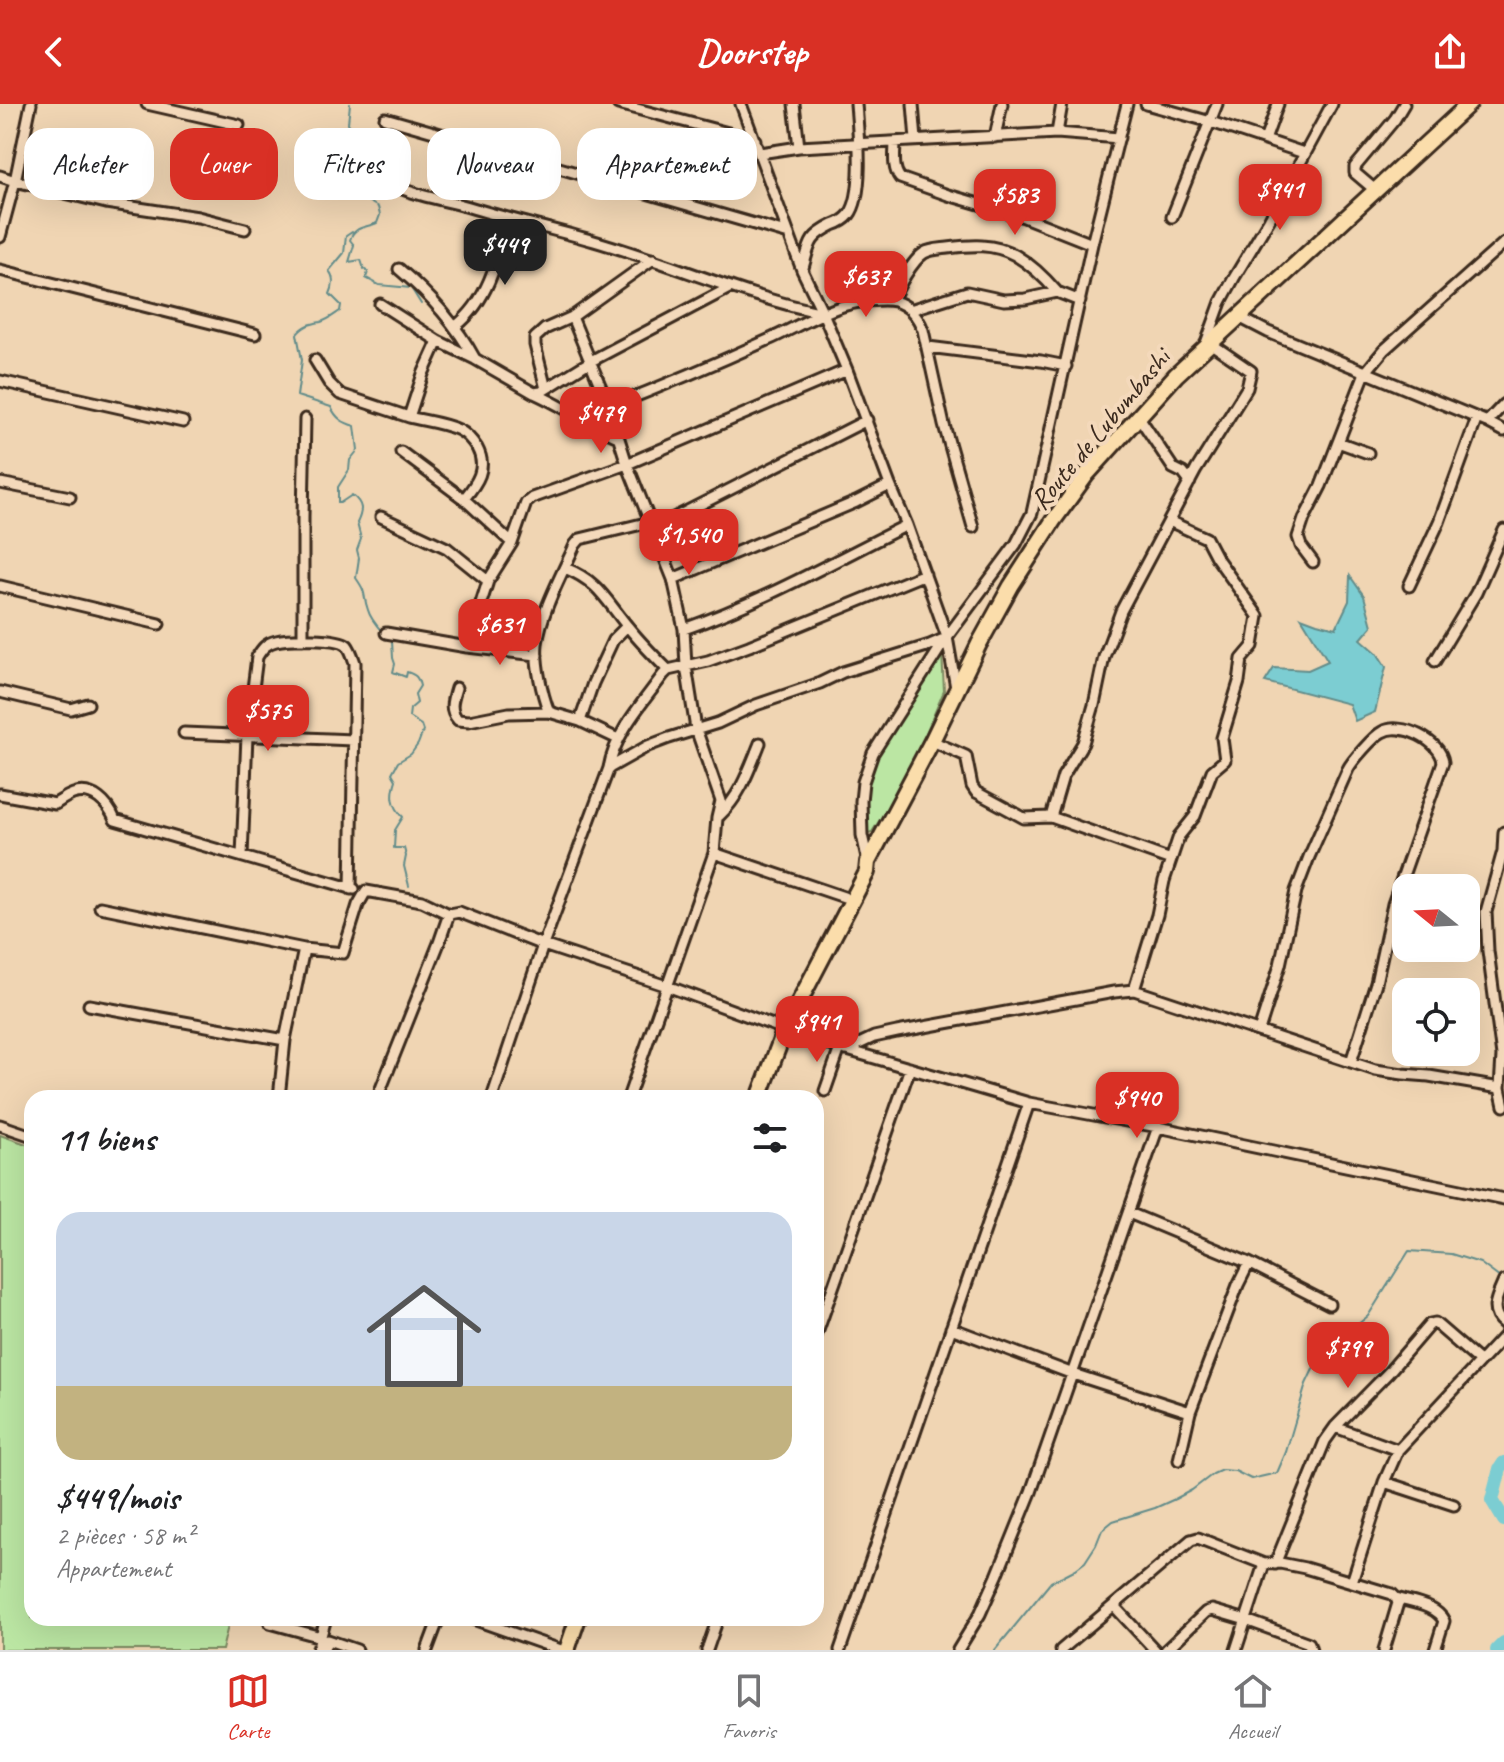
<!DOCTYPE html>
<html lang="fr">
<head>
<meta charset="utf-8">
<style>
  :root { --surface:#fff; --page:#f6f6f6; --text:#202124; --muted:#757577; --line:#e0e0e0; --accent:#d93025 }
  body { margin:0; font-family:Caveat,sans-serif; background:var(--page); color:var(--text); height:100vh; display:flex; flex-direction:column; font-size:30px; white-space:nowrap }
  * { box-sizing:border-box; margin:0 }
  p { font-size:26px; color:var(--muted) }
  .icon { flex:none; width:44px; height:44px; fill:none; stroke:currentColor; stroke-width:2; stroke-linecap:round; stroke-linejoin:round }
  .map { position:relative; flex:1; overflow:hidden }
  .details { position:absolute; left:24px; top:986px; width:800px; height:536px; display:flex; flex-direction:column; background:var(--surface); border-radius:24px; box-shadow:0 8px 32px #0002 }
  .details>* { flex:none }
  .guide { position:absolute; left:24px; top:24px; width:800px; height:72px; display:flex; gap:16px }
  .needle { width:52px; rotate:288deg }
  .fabs { position:absolute; left:1392px; top:770px; display:grid; gap:16px }
  .fabs a { display:grid; place-items:center; width:88px; height:88px; border-radius:16px; background:var(--surface); box-shadow:0 8px 32px #0002; font-size:40px }
  .price { position:absolute; translate:-50% -68px; padding:0 18px; border-radius:16px; background:var(--accent); color:#fff; font-size:26px; line-height:52px; filter:drop-shadow(0 2px 4px #0008) }
  .price::after { content:''; position:absolute; left:50%; top:48px; width:24px; height:18px; margin-left:-12px; background:inherit; clip-path:polygon(0 0,100% 0,50% 100%) }
  .price.current { background:#222; color:#fff }
  ul { padding:0; list-style:none }
  li { display:grid; align-content:center; gap:16px; height:424px; padding:0 32px }
  li span { display:grid; place-items:center; height:248px; border-radius:24px; color:#555 }
  li>.icon { margin-inline-start:auto }
  span .icon { width:144px; height:144px; fill:#fffc; stroke-width:1 }
  li b { font-size:34px }
  h2 { display:flex; justify-content:space-between; align-items:center; height:96px; padding:0 32px; font-size:34px }
  .chip { padding:0 28px; border-radius:24px; background:var(--surface); box-shadow:0 8px 32px #0002; font-size:28px; line-height:72px }
  .chip.current { background:var(--accent); color:#fff }
  header { display:flex; justify-content:space-between; align-items:center; height:104px; padding:0 32px; background:var(--accent); color:#fff; font-size:36px; font-weight:700 }
  .tabs { display:flex; justify-content:space-around; align-items:center; height:112px; border-top:2px solid var(--line); background:var(--surface); font-size:22px; color:var(--muted) }
  .tabs a { display:grid; justify-items:center; gap:4px }
  .tabs .current { color:var(--accent) }
  .map>svg:first-child { display:block }
</style>
</head>
<body>
<header><svg class="icon" aria-label="back" viewBox="0 0 24 24"><path d="M15 5l-7 7 7 7"/></svg>Doorstep<svg class="icon" aria-label="share" viewBox="0 0 24 24"><path d="M12 15V3M7 8l5-5 5 5M5 13v7h14v-7"/></svg></header>
<div class="map">
<svg width="1504" height="1546" viewBox="0 0 1504 1546">
  <rect width="100%" height="100%" fill="#f0d5b3"/>
  <filter id="ink" filterUnits="userSpaceOnUse"><feTurbulence type="fractalNoise" baseFrequency=".0125" numOctaves="2"/><feDisplacementMap in="SourceGraphic" scale="16" xChannelSelector="R" yChannelSelector="G"/><feConvolveMatrix kernelMatrix="1 2 1 2 8 2 1 2 1" color-interpolation-filters="sRGB"/></filter>
  <g filter="url(#ink)">
    <!-- green -->
    <path fill="#bbe6a3" stroke="#7b8860" stroke-width="2" d="M942,548L944,587L907,673L872,728L865,730L862,693L875,648Z
      M0,1031L32,1042V1514H230L222,1546H0Z"/>
    <!-- water -->
    <path fill="#7ccdd2" stroke="#628c8a" stroke-width="2" d="M1350,472L1364,492L1372,522L1361,535L1377,549L1386,563L1375,608L1355,617L1349,600L1265,578L1274,564L1308,566L1328,557L1301,513L1317,519L1336,524L1349,497Z"/>
    <g fill="none" stroke-linecap="round" stroke-linejoin="round">
      <!-- stream -->
      <path stroke="#628c8a" stroke-width="2" d="M350,0L348,19C359,38 387,60 370,83L362,84L364,95L378,103L380,111L377,119C365,124 354,122 350,136L354,141L349,158L361,156L364,165L368,168L366,174L379,181L411,184L421,200
        M352,128L346,132L344,149L329,167C335,173 333,184 330,190L341,201L340,207C334,211 328,216 321,218C310,220 305,221 297,230L302,256L297,292L331,303C336,314 343,319 355,322L358,346L350,356L349,366L338,383V399H340L352,391C363,400 363,406 357,419L361,435L357,446L359,454L356,474C368,491 362,489 368,506C370,514 377,522 383,529
        M387,533L392,537L393,554L395,560L393,568L406,573L407,568C416,571 418,573 420,582L415,590L417,599L410,605L409,613L421,621L423,627L418,640L411,650L398,658L392,669L396,676C391,691 392,701 403,713L395,726L394,744H404L406,752L404,762L409,782
        M995,1546L1051,1478L1076,1465L1085,1458L1096,1441L1102,1426L1113,1417L1155,1404L1175,1395L1192,1386L1213,1370L1222,1366L1235,1367L1251,1375L1277,1369L1286,1348L1306,1280L1316,1259L1340,1235L1368,1212L1409,1147L1451,1150L1480,1159L1500,1174"/>
      <!-- river -->
      <path stroke="#7ccdd2" stroke-width="14" d="M1504,1359L1500,1365L1492,1396L1504,1416
        M1497,1546L1504,1539"/>
      <defs>
        <path id="minor" d="M147,0L239,21
          M618,0L755,36
          M741,0L802,166L823,209L847,266L890,381L907,421L947,533L956,584
          M794,0L799,43
          M913,0L916,36
          M1146,0L1211,18L1304,49
          M385,14L789,130
          M1057,29L1062,0
          M995,33L1002,0
          M1265,36L1278,0
          M895,38C895,50 892,64 900,74L948,91L1024,113L1092,140
          M760,49L799,43L1057,29L1119,34
          M0,72L15,77L106,99L198,113L245,125
          M393,81C418,93 443,95 469,103C511,116 553,125 594,137C671,159 745,193 823,209
          M1375,86L1355,69V63L1395,15L1404,0
          M1172,113L1217,0
          M0,133L15,77L31,0
          M803,164C810,139 809,133 833,121C839,119 845,116 849,111C865,91 858,26 856,0
          M399,165C430,191 456,220 475,255
          M0,166L255,230
          M893,196C897,184 912,157 924,149C931,145 940,145 948,144C971,141 993,139 1015,151C1032,161 1045,174 1057,188
          M380,200L438,237L475,255L534,289L541,288L591,257L731,183
          M910,206L967,188L1004,196L1025,195L1057,188L1080,197
          M572,213L609,303L627,360L673,475L684,525L686,562L696,625L721,697L717,714L714,749L628,994
          M1239,213L1268,228L1487,318L1504,327
          M456,222C489,196 498,154 508,115
          M1205,242L1221,198L1234,174L1269,116L1332,0
          M928,243L1041,257L1066,262
          M315,256L329,279L340,290L409,313L423,270L438,237
          M0,277L183,318
          M546,285L535,241V234L545,225L572,213L653,155
          M534,289C563,302 589,320 618,333
          M609,303C663,282 715,260 768,236C793,225 818,209 846,201C856,198 884,194 894,197C909,201 918,213 923,226L944,321L973,423
          M409,313C425,317 444,319 459,326C467,330 472,336 477,344C488,364 477,379 464,395
          M1139,313L1173,364L1183,369L1190,378
          M1487,318L1504,300
          M1338,338L1368,349
          M401,348L464,395L512,439
          M0,379L70,393
          M381,413L447,444L488,477
          M652,425L867,316
          M1313,458L1301,442L1298,433L1304,415L1321,382L1365,269L1384,246L1504,139
          M565,464C600,478 606,497 629,524C641,539 655,553 668,566
          M673,475L856,398L890,381
          M0,482L159,520
          M1409,482L1439,418L1477,314
          M684,525C762,498 834,457 907,421
          M386,529L467,543L537,551
          M303,535V413L305,315
          M467,543L488,477L512,439L526,399L532,394L627,360L847,266
          M1435,557L1476,489L1504,426
          M456,584C452,597 449,606 458,616L469,617L509,609L549,608
          M0,588L71,605L88,600
          M580,617L549,608C542,590 535,559 537,540C541,508 562,470 575,441L580,435L650,418
          M184,629L353,636
          M618,635L580,617L593,579L613,536L627,522
          M932,637L966,652L972,682L976,688L1024,714L1051,713L1063,672L1083,639L1094,601L1104,553L1121,507L1196,366L1247,284L1251,267L1210,239
          M609,664L648,642L669,634L718,619L756,601L820,579L843,568L930,541L944,535
          M0,690L55,700C60,697 67,692 73,690C93,683 108,700 115,716L354,785
          M719,712C741,691 749,666 760,639
          M1051,713L1171,756
          M1504,728L1503,747L1486,808L1488,847L1502,952L1500,984L1504,1002
          M714,749L844,793
          M242,752L247,632L257,553C262,545 266,539 276,537C289,534 338,533 347,541C351,546 353,553 355,559L351,785
          M868,758L862,731L861,697L863,678L873,649L947,533L1016,440L1032,409L1092,140L1127,0
          M100,803L304,845
          M1134,886L1157,811L1164,777L1179,732L1195,712L1212,667L1225,656L1222,634L1239,578L1242,555L1253,542L1258,512L1216,453L1206,434L1169,417
          M89,901L285,936
          M1259,927L1280,861L1296,787L1309,753L1348,665C1352,657 1374,632 1382,628C1401,617 1441,637 1443,658L1393,800L1376,879L1351,958
          M846,946L874,933L897,928L1114,888L1134,886L1375,966L1403,970L1429,972L1500,984
          M380,987L439,839L449,810
          M825,987L840,944
          M279,994L285,936L304,845L343,849L358,801L366,787L422,797L449,810L459,808L543,841L667,882L813,936L1029,999L1158,1023L1504,1095
          M492,994L543,841L609,664C615,629 642,600 663,571L668,566L708,557L749,542L925,470
          M0,1021L32,1032
          M1129,1109L1249,1159L1329,1200
          M1504,1177C1497,1193 1488,1208 1504,1220
          M951,1224L1073,1270L1190,1308
          M816,1232L910,964
          M1335,1323L1398,1346
          M1179,1356L1190,1308L1238,1181L1249,1159
          M1384,1378L1454,1401
          M1275,1460L1325,1337L1335,1323L1388,1269L1430,1220L1435,1219L1479,1257
          M1352,1478L1384,1378L1398,1346L1504,1232
          M1114,1502L1155,1546
          M470,1514L561,1546
          M270,1519L321,1533
          M319,1539L326,1514
          M318,1544L323,1545L328,1536L357,1546
          M427,1546L439,1514
          M707,1546L718,1514
          M840,1546L1029,999
          M958,1546L980,1510L997,1472L1031,1388L1158,1023
          M1061,1546L1191,1436L1198,1434L1264,1460L1280,1459L1305,1464L1392,1490L1396,1494C1412,1499 1436,1501 1444,1517L1435,1546
          M1166,1546L1206,1508L1212,1506L1246,1516L1309,1539L1311,1546
          M1236,1546L1264,1460
          M1384,1546L1398,1499L1396,1494"/>
        <path id="highway" d="M759,994L785,925L867,768L868,758L932,637L979,540L1011,482L1053,417L1087,370L1176,271L1469,0
          M567,1546L578,1514"/>
      </defs>
      <!-- minor casing -->
      <use href="#minor" stroke="#3b2a1e" stroke-width="15"/>
      <!-- highway casing -->
      <use href="#highway" stroke="#3b2a1e" stroke-width="20"/>
      <!-- minor -->
      <use href="#minor" stroke="#f4d9bb" stroke-width="9"/>
      <!-- highway -->
      <use href="#highway" stroke="#fbddab" stroke-width="14"/>
    </g>
  </g>
  <g text-anchor="middle" dominant-baseline="central" stroke-width="8" stroke-linejoin="round" paint-order="stroke">
    <!-- street labels -->
    <g font-size="28" fill="#3b2a1e" stroke="#f4d9bb">
      <text transform="translate(1100 325) rotate(-50)">Route de Lubumbashi</text>
    </g>
  </g>
</svg>
<div class="fabs">
<a><svg class="needle" viewBox="-14 -14 28 28"><path d="M0-13l5 13h-10z" fill="#e53935"/><path d="M0 13l5-13h-10z" fill="#757577"/></svg></a>
<a><svg class="icon" aria-label="locate" viewBox="0 0 24 24"><circle cx="12" cy="12" r="6"/><path d="M12 2v4M12 18v4M2 12h4M18 12h4"/></svg></a>
</div>
<b class="price" style="left:1280px;top:128px">$941</b>
<b class="price" style="left:1015px;top:133px">$583</b>
<b class="price current" style="left:505px;top:183px">$449</b>
<b class="price" style="left:866px;top:215px">$637</b>
<b class="price" style="left:601px;top:351px">$479</b>
<b class="price" style="left:689px;top:473px">$1,540</b>
<b class="price" style="left:500px;top:563px">$631</b>
<b class="price" style="left:268px;top:649px">$575</b>
<b class="price" style="left:817px;top:960px">$941</b>
<b class="price" style="left:1137px;top:1036px">$940</b>
<b class="price" style="left:1348px;top:1286px">$799</b>
<div class="guide">
<a class="chip">Acheter</a>
<a class="chip current">Louer</a>
<a class="chip">Filtres</a>
<a class="chip">Nouveau</a>
<a class="chip">Appartement</a>
</div>
<section class="details">
<h2>11 biens<svg class="icon" aria-label="filters" viewBox="0 0 24 24"><path d="M4 7h16M4 17h16"/><circle cx="9" cy="7" r="2"/><circle cx="15" cy="17" r="2"/></svg></h2>
<ul>
<li><span style="background:linear-gradient(#c9d6e8 70%,#c2b280 0)"><svg class="icon" aria-label="home" viewBox="0 0 24 24"><path d="M3 11l9-7 9 7M6 9v11h12V9"/></svg></span><div><b>$449/mois</b><p>2 pièces · 58 m²</p><p>Appartement</p></div></li>
</ul>
</section>
</div>
<nav class="tabs">
<a class="current"><svg class="icon" aria-label="map" viewBox="0 0 24 24"><path d="M3 6l6-2 6 2 6-2v14l-6 2-6-2-6 2zM9 4v14M15 6v14"/></svg>Carte</a>
<a><svg class="icon" aria-label="saved" viewBox="0 0 24 24"><path d="M7 4h10v16l-5-4-5 4z"/></svg>Favoris</a>
<a><svg class="icon" aria-label="home" viewBox="0 0 24 24"><path d="M3 11l9-7 9 7M6 9v11h12V9"/></svg>Accueil</a>
</nav>
</body>
</html>
